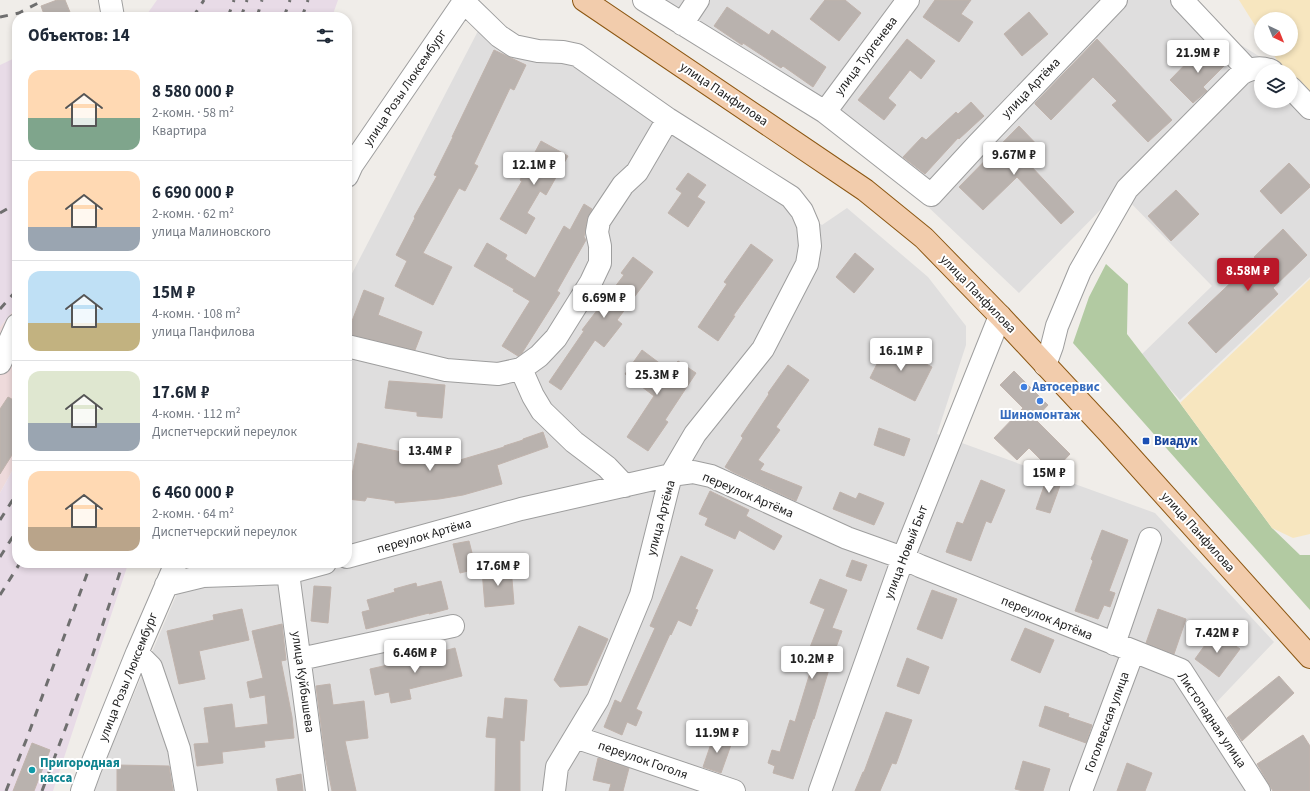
<!DOCTYPE html>
<html lang="ru">
<head>
<meta charset="utf-8">
<style>
  :root { --surface:#fff; --page:#f6f6f7; --text:#1f2937; --muted:#747a83; --line:#e0e1e3; --accent:#ba1728 }
  body { margin:0; font-family:"Source Sans 3",sans-serif; background:var(--page); color:var(--text); height:100vh; display:flex; flex-direction:column; font-size:15px; white-space:nowrap }
  * { box-sizing:border-box; margin:0 }
  p { font-size:13px; color:var(--muted) }
  .icon { flex:none; width:22px; height:22px; fill:none; stroke:currentColor; stroke-width:2; stroke-linecap:round; stroke-linejoin:round }
  .map { position:relative; flex:1; overflow:hidden }
  .details { position:absolute; left:12px; top:12px; width:340px; height:556px; display:flex; flex-direction:column; background:var(--surface); border-radius:16px; box-shadow:0 2px 6px #0003 }
  .details>* { flex:none }
  .needle { width:26px; rotate:137deg }
  .buttons { position:absolute; left:1254px; top:12px; display:grid; gap:8px }
  .buttons a { display:grid; place-items:center; width:44px; height:44px; border-radius:50%; background:var(--surface); box-shadow:0 2px 6px #0003; font-size:20px }
  .price { position:absolute; translate:-50% -34px; padding:0 9px; border-radius:4px; background:#fff; color:#222; font-size:13px; line-height:26px; filter:drop-shadow(0 1px 2px #0008) }
  .price::after { content:''; position:absolute; left:50%; top:24px; width:12px; height:9px; margin-left:-6px; background:inherit; clip-path:polygon(0 0,100% 0,50% 100%) }
  .price.on { background:var(--accent); color:#fff }
  ul { padding:0; list-style:none }
  li { display:flex; align-items:center; gap:12px; height:100px; padding:0 16px }
  li+li { border-top:1px solid var(--line) }
  li span { display:grid; place-items:center; flex:none; width:112px; height:80px; border-radius:12px; color:#555 }
  li>.icon { margin-inline-start:auto }
  span .icon { width:48px; height:48px; fill:#fffc; stroke-width:1 }
  li b { font-size:17px }
  h2 { display:flex; justify-content:space-between; align-items:center; height:48px; padding:0 16px; font-size:17px }
  .map>svg:first-child { display:block }
</style>
</head>
<body>
<div class="map">
<svg width="1310" height="791" viewBox="0 0 1310 791">
  <rect width="100%" height="100%" fill="#f0ede9"/>
  <!-- residential -->
  <path fill="#dfdede" d="M633,0H1193L1233,40L1283,71H1261V101L1310,100V277L1180,400L1140,356L1212,286L1119,191L1019,293L924,203L818,122Z
    M478,31L579,65L822,225L847,208L928,277L966,326V345L937,434L1155,513L1274,642L1212,707L1276,791H94L113,743L190,563H347V283Z"/>
  <!-- commercial -->
  <path fill="#eedadb" d="M17,306V462L0,493V327Z"/>
  <!-- industrial -->
  <path fill="#e8dbe7" d="M157,0H338L332,17H145Z
    M17,57V306L0,327V65Z
    M17,462V563H132L130,567H127L53,791H0V493Z"/>
  <!-- forest -->
  <path fill="#b2caa2" d="M1106,264L1128,284L1127,334L1180,403L1272,528L1300,555H1310V610L1073,343L1089,297Z"/>
  <!-- sand -->
  <path fill="#f7e6bf" d="M1239,0H1310V99L1291,78V71H1284L1270,49H1291V19H1261V35Z
    M1310,279V534L1293,538L1272,528L1180,403Z"/>
  <!-- building -->
  <path fill="#b9b2ae" stroke="#c0b3ac" d="M57,0H65L72,17H45L41,6Z
    M825,0H845L861,13L839,41L810,19Z
    M935,0H971L961,14L973,22L959,42L923,17Z
    M727,7L769,35L772,30L826,67L813,87L783,66L781,68L743,43L742,45L714,26Z
    M1029,12L1048,34L1022,56L1004,34Z
    M907,39L935,61L921,79L910,70L888,98L896,105L884,120L858,100Z
    M1097,39L1172,120L1148,142L1112,105L1117,101L1093,77L1051,120L1035,104V103Z
    M1205,44L1225,65L1203,87L1207,91L1193,103L1170,80Z
    M494,50L526,65L514,90L510,88L474,164L478,166L465,191L459,188L423,253L452,267L433,305L395,286L407,261L396,255L415,218L414,217L437,176L434,175L453,137H452Z
    M971,102L984,116L959,139L958,138L925,174L903,157L922,137L926,140L956,112L958,114Z
    M1019,126L1043,151L1029,164L1074,212L1061,224L1017,177L983,210L959,187Z
    M541,141L568,156L546,195L540,191L527,213L535,218L526,234L500,219L522,181L520,180Z
    M1289,163L1310,185V187L1281,214L1260,191Z
    M688,173L706,185L697,197L705,202L688,227L668,213L682,193L676,189Z
    M1176,190L1199,214L1171,241L1148,216Z
    M584,204L592,209L587,219L584,237L586,240L557,291L560,293L522,353L518,356L502,346L530,301L513,291L514,289L474,266L487,243L507,255L505,259L535,278L564,226L570,230Z
    M1283,229L1307,255L1273,288L1278,294L1216,353L1188,323L1256,259L1254,257Z
    M751,244L773,260L733,316H735L718,341L698,327L727,284L724,282Z
    M855,253L874,269L854,293L836,277Z
    M633,257L653,272L617,320L622,324L604,347L595,340L561,390L549,382L584,331L582,330L624,275L621,273Z
    M364,290L384,298L378,315L422,332L415,350L347,334Z
    M887,344L932,367L915,401L870,378Z
    M642,350L670,371L678,361L696,373L665,420L668,422L648,451L627,437L654,396L625,374Z
    M788,365L809,380L776,427L780,430L758,460L764,464L760,470L802,487L796,501L733,472L725,467L743,438L741,436L769,394L768,393Z
    M1014,371L1048,405L1035,419L1070,454L1053,472L1029,448L1017,460L994,438L1023,408L1000,385Z
    M389,381L445,385L442,418L417,416V412L385,408Z
    M8,397L17,402V447L0,474V409Z
    M879,428L910,439L904,456L874,445Z
    M543,432L548,447L497,465L502,484L463,495L439,499L395,503V501L367,497L365,501L347,499V480H351L358,443L421,456V458L458,451L460,460L504,447V446L523,440V439Z
    M1048,475L1062,480L1050,513L1036,509Z
    M981,480L1005,490L991,523L986,521L971,561L946,552L957,522L963,524Z
    M710,491L749,510L746,516L782,536L774,550L739,530L735,539L705,525L708,518L699,514Z
    M840,492L856,499L859,493L884,503L874,525L833,509Z
    M1102,530L1128,540L1109,591L1115,593L1110,607L1104,605L1098,619L1075,611L1093,561L1091,559Z
    M469,541L476,569L460,573L453,544Z
    M681,556L713,570L695,609L698,610L691,626L678,620L671,635L670,634L636,709L642,712L636,726L627,722L622,735L604,727L615,700L621,703L655,628L650,626Z
    M852,560L867,565L861,581L846,576Z
    M511,567L514,604L485,607L482,570Z
    M820,579L847,590L832,628L842,631L828,669H829L814,719H813L793,779L773,773L775,766L768,763L772,750L780,752L790,720L795,722L816,653L809,650L825,609L810,603Z
    M441,581L448,609L429,614V613L366,629L362,612L370,610L367,600L395,592L394,589L416,583L417,587Z
    M314,586L331,587L328,623L311,621Z
    M932,590L957,599L942,639L917,629Z
    M242,609L249,640L199,651L205,679L179,684L167,631L214,620L213,615Z
    M1158,609L1186,619L1174,654L1146,643Z
    M282,624L286,660L281,661L292,717L294,738L264,741L265,747L222,752L223,763L197,766L194,744L209,743L204,708L232,704L235,728L268,724L265,695L250,698L247,682L263,678L252,631Z
    M579,626L608,639L587,685L560,687L554,680Z
    M1025,628L1054,640L1040,673L1011,660Z
    M1215,631L1240,649L1219,677L1195,659Z
    M455,648L462,676L409,689L411,699L391,703L389,692L375,695L370,669L406,661Z
    M907,658L929,667L919,694L897,686Z
    M1279,676L1294,693L1242,741L1227,718Z
    M330,684L333,705L364,701L368,738L345,741L356,791H332L325,756L316,686Z
    M505,698L527,700L524,741L520,740V791H495L496,738L486,737L488,717L503,719Z
    M1045,706L1069,714L1068,717L1092,725L1086,743L1039,726Z
    M886,712L912,720L896,764L892,763L880,791H855L863,772H864Z
    M714,735L732,742L721,773L703,767Z
    M1303,735L1310,746V791H1273L1257,764Z
    M32,743L50,750L34,791H13Z
    M598,758L629,768L623,791H609L611,784L593,780Z
    M1023,761L1050,769L1043,791H1023L1015,789Z
    M1127,763L1152,773L1145,791H1117Z
    M117,765L169,766L173,791H117Z
    M301,774L303,791H278L276,779Z"/>
  <g fill="none" stroke-linecap="round" stroke-linejoin="round">
    <defs>
      <path id="minor" d="M110,0L113,17
        M644,0L825,112L931,195L978,144L1116,0
        M1182,0L1248,70
        M464,2L499,36L514,46L538,51L563,52L577,55L668,119L791,197L802,211L808,225L810,246L807,264L763,349L695,434L671,475L641,595L598,699L557,767L554,791
        M682,24L698,0
        M1291,88L1310,108
        M825,112L908,0
        M347,176L352,165L465,0
        M347,346L446,370L498,374L521,369L539,356L556,338L591,282L600,263V246L597,232L599,221L623,185L637,172L668,119
        M0,363L17,325
        M1045,365L1052,346L1057,326L1080,271L1127,189L1241,74C1251,68 1261,66 1272,71
        M521,369L533,396L542,411L574,442L607,467L625,486
        M347,557L521,509L671,475L693,472L711,476L847,538L903,558L920,566L1181,670L1259,791
        M288,573L317,791
        M166,585L203,576L288,573L325,563
        M1114,644L1150,539
        M137,653L151,667L179,749L186,791
        M300,659L453,626
        M575,737L734,791
        M82,791L90,769L137,653L176,563
        M820,791L903,558L1000,316
        M1081,791L1133,652"/>
      <path id="major" d="M584,0L865,190L924,238L1000,316L1109,433L1310,657"/>
    </defs>
    <!-- minor casing -->
    <use href="#minor" stroke="#9e9e9e" stroke-width="24"/>
    <!-- major casing -->
    <use href="#major" stroke="#8c5712" stroke-width="24"/>
    <!-- minor -->
    <use href="#minor" stroke="#fff" stroke-width="22"/>
    <!-- major -->
    <use href="#major" stroke="#f2ccac" stroke-width="22"/>
    <!-- rail -->
    <path stroke="#6f6f6f" stroke-width="3" stroke-dasharray="8 8" stroke-linecap="butt" d="M0,17L19,13L44,0
      M193,17L204,0
      M228,17L234,0
      M241,17L247,0
      M257,17L262,0
      M284,17L290,0
      M302,17L308,0
      M0,213L17,203
      M0,309L17,290
      M0,520L17,493
      M0,557L17,530
      M0,595L20,563
      M6,791L27,738L91,563
      M42,791L91,660L123,563"/>
  </g>
  <!-- markers -->
  <g fill="#3f7fe0" stroke="#fff" stroke-width="1.5">
    <circle cx="1024" cy="387" r="4"/>
    <circle cx="1040" cy="401" r="4"/>
  </g>
  <rect fill="#1a4fb4" stroke="#fff" stroke-width="1.5" x="1142" y="437" width="8" height="8" rx="2"/>
  <circle fill="#0f9aa8" stroke="#fff" stroke-width="1.5" cx="32" cy="770" r="4"/>
  <g text-anchor="middle" dominant-baseline="central" stroke-width="4" stroke-linejoin="round" paint-order="stroke">
    <!-- street labels -->
    <g font-size="13" fill="#212121" stroke="#fff">
      <text transform="translate(866 56) rotate(-53)">улица Тургенева</text>
      <text transform="translate(405 88) rotate(-56)">улица Розы Люксембург</text>
      <text transform="translate(1031 88) rotate(-46)">улица Артёма</text>
      <text transform="translate(724 94) rotate(34)">улица Панфилова</text>
      <text transform="translate(978 294) rotate(46)">улица Панфилова</text>
      <text transform="translate(748 495) rotate(23)">переулок Артёма</text>
      <text transform="translate(661 518) rotate(-75)">улица Артёма</text>
      <text transform="translate(1198 532) rotate(48)">улица Панфилова</text>
      <text transform="translate(424 536) rotate(-16)">переулок Артёма</text>
      <text transform="translate(906 552) rotate(-69)">улица Новый Быт</text>
      <text transform="translate(1047 618) rotate(22)">переулок Артёма</text>
      <text transform="translate(128 677) rotate(-68)">улица Розы Люксембург</text>
      <text transform="translate(303 682) rotate(82)">улица Куйбышева</text>
      <text transform="translate(1212 720) rotate(56)">Листопадная улица</text>
      <text transform="translate(1107 722) rotate(-70)">Гоголевская улица</text>
      <text transform="translate(643 760) rotate(19)">переулок Гоголя</text>
    </g>
    <!-- shop labels -->
    <g font-size="13" font-weight="bold" fill="#366cbe" stroke="#fff" text-anchor="start">
      <text x="1032" y="387">Автосервис</text>
      <text x="1040" y="415" text-anchor="middle">Шиномонтаж</text>
    </g>
    <!-- transit labels -->
    <g font-size="13" font-weight="bold" fill="#164399" stroke="#fff" text-anchor="start">
      <text x="1154" y="441">Виадук</text>
    </g>
    <!-- culture labels -->
    <g font-size="13" font-weight="bold" fill="#0d838f" stroke="#fff" text-anchor="start">
      <text x="40" y="763">Пригородная<tspan x="40" dy="15">касса</tspan></text>
    </g>
  </g>
</svg>
<div class="buttons">
<a><svg class="needle" viewBox="-14 -14 28 28"><path d="M0-13l5 13h-10z" fill="#e53935"/><path d="M0 13l5-13h-10z" fill="#747a83"/></svg></a>
<a><svg class="icon" aria-label="layers" viewBox="0 0 24 24"><path d="M12 4l9 5-9 5-9-5zM3 14l9 5 9-5"/></svg></a>
</div>
<b class="price" style="left:1198px;top:74px">21.9M ₽</b>
<b class="price" style="left:1014px;top:176px">9.67M ₽</b>
<b class="price" style="left:534px;top:186px">12.1M ₽</b>
<b class="price on" style="left:1248px;top:292px">8.58M ₽</b>
<b class="price" style="left:604px;top:319px">6.69M ₽</b>
<b class="price" style="left:901px;top:372px">16.1M ₽</b>
<b class="price" style="left:657px;top:396px">25.3M ₽</b>
<b class="price" style="left:430px;top:472px">13.4M ₽</b>
<b class="price" style="left:1049px;top:494px">15M ₽</b>
<b class="price" style="left:498px;top:587px">17.6M ₽</b>
<b class="price" style="left:1217px;top:654px">7.42M ₽</b>
<b class="price" style="left:415px;top:674px">6.46M ₽</b>
<b class="price" style="left:812px;top:680px">10.2M ₽</b>
<b class="price" style="left:717px;top:754px">11.9M ₽</b>
<section class="details">
<h2>Объектов: 14<svg class="icon" aria-label="filters" viewBox="0 0 24 24"><path d="M4 7h16M4 17h16"/><circle cx="9" cy="7" r="2"/><circle cx="15" cy="17" r="2"/></svg></h2>
<ul>
<li><span style="background:linear-gradient(#ffd9b3 60%,#7fa58c 0)"><svg class="icon" aria-label="home" viewBox="0 0 24 24"><path d="M3 11l9-7 9 7M6 9v11h12V9"/></svg></span><div><b>8 580 000 ₽</b><p>2-комн. · 58 m²</p><p>Квартира</p></div></li>
<li><span style="background:linear-gradient(#ffd9b3 70%,#9aa5b1 0)"><svg class="icon" aria-label="home" viewBox="0 0 24 24"><path d="M3 11l9-7 9 7M6 9v11h12V9"/></svg></span><div><b>6 690 000 ₽</b><p>2-комн. · 62 m²</p><p>улица Малиновского</p></div></li>
<li><span style="background:linear-gradient(#bfe0f5 65%,#c2b280 0)"><svg class="icon" aria-label="home" viewBox="0 0 24 24"><path d="M3 11l9-7 9 7M6 9v11h12V9"/></svg></span><div><b>15M ₽</b><p>4-комн. · 108 m²</p><p>улица Панфилова</p></div></li>
<li><span style="background:linear-gradient(#dfe7d0 65%,#9aa5b1 0)"><svg class="icon" aria-label="home" viewBox="0 0 24 24"><path d="M3 11l9-7 9 7M6 9v11h12V9"/></svg></span><div><b>17.6M ₽</b><p>4-комн. · 112 m²</p><p>Диспетчерский переулок</p></div></li>
<li><span style="background:linear-gradient(#ffd9b3 70%,#b9a48a 0)"><svg class="icon" aria-label="home" viewBox="0 0 24 24"><path d="M3 11l9-7 9 7M6 9v11h12V9"/></svg></span><div><b>6 460 000 ₽</b><p>2-комн. · 64 m²</p><p>Диспетчерский переулок</p></div></li>
</ul>
</section>
</div>
</body>
</html>
